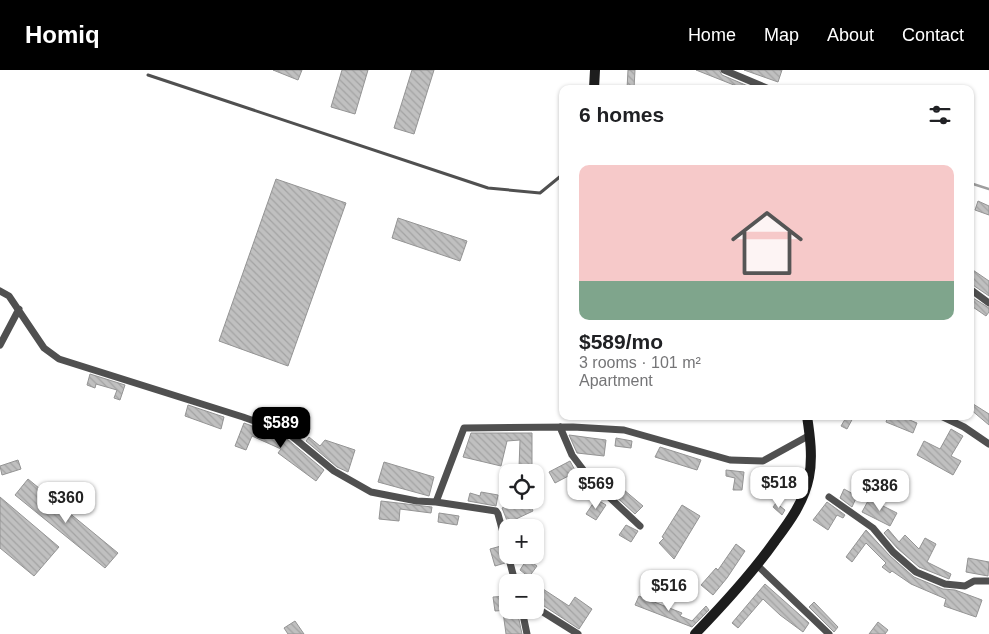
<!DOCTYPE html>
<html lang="en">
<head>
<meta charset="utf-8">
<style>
  :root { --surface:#fff; --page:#f2f2f2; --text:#202124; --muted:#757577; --line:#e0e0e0; --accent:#000 }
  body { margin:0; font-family:Helvetica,sans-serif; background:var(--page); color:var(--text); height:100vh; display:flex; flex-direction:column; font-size:19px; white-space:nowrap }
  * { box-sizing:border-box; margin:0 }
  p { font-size:16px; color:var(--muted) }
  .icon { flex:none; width:28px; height:28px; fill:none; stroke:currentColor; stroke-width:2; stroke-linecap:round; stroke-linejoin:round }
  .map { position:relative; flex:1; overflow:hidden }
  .details { position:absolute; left:559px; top:15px; width:415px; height:335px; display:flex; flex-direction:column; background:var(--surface); border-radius:10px; box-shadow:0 1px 4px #0004 }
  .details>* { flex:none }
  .tools { position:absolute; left:499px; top:394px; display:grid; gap:10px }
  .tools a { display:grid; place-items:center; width:45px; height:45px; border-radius:10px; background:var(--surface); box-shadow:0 1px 4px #0004; font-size:25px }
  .price { position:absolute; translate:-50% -42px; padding:0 11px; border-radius:10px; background:#fff; color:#222; font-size:16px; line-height:32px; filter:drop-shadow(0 1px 2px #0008) }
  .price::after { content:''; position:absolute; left:50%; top:30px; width:15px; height:11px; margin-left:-8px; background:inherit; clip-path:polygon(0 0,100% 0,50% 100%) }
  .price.active { background:var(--accent); color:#fff }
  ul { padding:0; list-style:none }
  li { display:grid; align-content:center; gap:10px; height:265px; padding:0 20px }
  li+li { border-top:1px solid var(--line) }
  li span { display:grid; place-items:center; height:155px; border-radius:10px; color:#555 }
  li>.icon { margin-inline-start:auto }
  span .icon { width:90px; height:90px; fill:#fffc; stroke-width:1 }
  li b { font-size:21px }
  h2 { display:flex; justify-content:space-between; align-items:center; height:60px; padding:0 20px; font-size:21px }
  header { display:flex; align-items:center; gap:30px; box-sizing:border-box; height:70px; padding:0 25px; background:var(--accent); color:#fff }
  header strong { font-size:24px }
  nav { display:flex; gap:28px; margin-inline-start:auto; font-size:18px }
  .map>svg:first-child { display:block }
</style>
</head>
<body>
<header>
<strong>Homiq</strong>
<nav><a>Home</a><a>Map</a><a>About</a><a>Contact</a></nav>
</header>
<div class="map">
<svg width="989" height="564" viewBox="0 0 989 564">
  <defs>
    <pattern id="building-back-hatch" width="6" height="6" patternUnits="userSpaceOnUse" patternTransform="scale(1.25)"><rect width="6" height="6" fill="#c0c0c0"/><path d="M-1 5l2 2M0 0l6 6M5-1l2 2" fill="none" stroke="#a3a3a3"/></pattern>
  </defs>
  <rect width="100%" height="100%" fill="#fff"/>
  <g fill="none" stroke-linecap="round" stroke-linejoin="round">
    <!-- stream -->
    <path stroke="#9e9e9e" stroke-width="2.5" d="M970,113L989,119"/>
  </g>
  <!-- building -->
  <path fill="url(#building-back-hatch)" stroke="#949494" d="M273,0H302L298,10Z
    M342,0H368L355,44L331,37Z
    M412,0H434L414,64L394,58Z
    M628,0H635L634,19H627Z
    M696,0H719L722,5L755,19H744Z
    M744,0H782L778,12Z
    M276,109L346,133L288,296L219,271Z
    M978,131L989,136V145L975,140Z
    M398,148L467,171L460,191L392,168Z
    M970,198L989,211V226L970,213Z
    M973,228L989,238V242L986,246L970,235Z
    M90,304L125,315L120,330L114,328L117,320L96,314L95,318L87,315Z
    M970,332L989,344V355L970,339Z
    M188,335L224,347L221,359L185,346Z
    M847,346H854L847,359L841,356Z
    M888,346H900L917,353L913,363L886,352Z
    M244,353L287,369L324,400L316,411L278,383L281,379L252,366L246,380L235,376Z
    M951,359L963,366L951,386L961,391L953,405L917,385L924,371L940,379Z
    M471,363H532V399L519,398L520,370L507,371L501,396L463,387Z
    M569,365L606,370L604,386L577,383Z
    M309,367L320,376L325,370L355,380L348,402L337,397L306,371Z
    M616,368L632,371L631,378L615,376Z
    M660,377L701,390L697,400L655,387Z
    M18,390L21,399L2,405L0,396Z
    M570,391L576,402L555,413L549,402Z
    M384,392L434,407L429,426L378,412Z
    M726,400L744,402L742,420H733L735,408L726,406Z
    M790,408L796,415L779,432L772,425Z
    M28,409L118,483L105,498L15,425Z
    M617,414L643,436L635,444L611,422Z
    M844,419L857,426L852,437L840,428Z
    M481,422L498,425L496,436L468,431L470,423L480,426Z
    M0,427L59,477L34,506L0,478Z
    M596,429L606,435L596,450L586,444Z
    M869,429L897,443L890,456L862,442Z
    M520,430H528L533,441L516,449L518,458H510L502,438Z
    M381,431L432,437L431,443L400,439L399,451L379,449Z
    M827,432L845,445L843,448L837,445L828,460L813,450Z
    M776,433L785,440L782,445L773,437Z
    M682,435L700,446L674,489L659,473L664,468L662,467Z
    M439,443L459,446L457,455L438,452Z
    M626,455L638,461L631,472L619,465Z
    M888,459L899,472L905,465L919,479L925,468L936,474L927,492L951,504L949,509L919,497L897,478L884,463Z
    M866,460L890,486L914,507L943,519L955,520L982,530L976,547L944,536L946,529L911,514L892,501L890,503L882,497L886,493L866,473L852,492L846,487Z
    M736,474L745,481L727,508L713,525L701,515L716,498L718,500Z
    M501,476L505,493L495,496L490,479Z
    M968,488L989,492L988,506L966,502Z
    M527,489L537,496L529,507L520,500Z
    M535,511L543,519L569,536L575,527L592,539L579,559L535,530Z
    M765,514L809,553L803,562L780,545L763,529L738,558L732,553Z
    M508,526V540L495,541L493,527Z
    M639,526L682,543L680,546L692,551L706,536L709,540L692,557L635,535Z
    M814,532L838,557L834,562L809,537Z
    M517,540L522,564H506L503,542Z
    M295,551L304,564H288L284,558Z
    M878,552L888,560L885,564H869Z"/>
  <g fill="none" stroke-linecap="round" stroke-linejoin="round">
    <!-- lane -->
    <path stroke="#505050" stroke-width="3" d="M148,5L488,118L540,123L562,105"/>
    <!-- street -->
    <path stroke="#505050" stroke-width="7" d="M724,0L769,19
      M970,219L989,233
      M0,221L9,226L44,278L59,289L243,347L288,363L334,401L371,422L417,431L436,432L496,441L498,444L508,481
      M0,275L19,239
      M941,346L964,357L989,374
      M560,357L572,385L591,410L640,456
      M829,427L873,458L893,482L916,502L945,514L965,516L974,511H989
      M436,432L464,358L573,357L624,360L730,390L763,391L810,365
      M508,485L515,512
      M758,496L829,564
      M535,537L578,564
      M522,540L527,564"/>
    <!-- secondary -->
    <path stroke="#1d1d1d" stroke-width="10" d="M594,19L595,0
      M695,564C724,534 751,505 775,471C790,451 804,432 809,407C813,388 810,366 807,346"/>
  </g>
</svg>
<div class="tools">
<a><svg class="icon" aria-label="locate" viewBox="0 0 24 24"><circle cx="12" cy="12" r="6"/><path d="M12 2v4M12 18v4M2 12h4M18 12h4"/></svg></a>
<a>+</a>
<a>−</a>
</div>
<b class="price active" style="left:281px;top:379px">$589</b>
<b class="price" style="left:779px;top:439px">$518</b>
<b class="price" style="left:596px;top:440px">$569</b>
<b class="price" style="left:880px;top:442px">$386</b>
<b class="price" style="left:66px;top:454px">$360</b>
<b class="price" style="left:669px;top:542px">$516</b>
<section class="details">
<h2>6 homes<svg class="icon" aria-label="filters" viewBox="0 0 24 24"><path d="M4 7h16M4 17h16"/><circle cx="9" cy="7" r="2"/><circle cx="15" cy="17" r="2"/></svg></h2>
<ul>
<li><span style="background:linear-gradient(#f6c9c9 75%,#7fa58c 0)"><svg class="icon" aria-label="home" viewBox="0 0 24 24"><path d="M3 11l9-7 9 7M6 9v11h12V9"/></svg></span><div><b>$589/mo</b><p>3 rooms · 101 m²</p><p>Apartment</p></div></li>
</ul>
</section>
</div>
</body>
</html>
